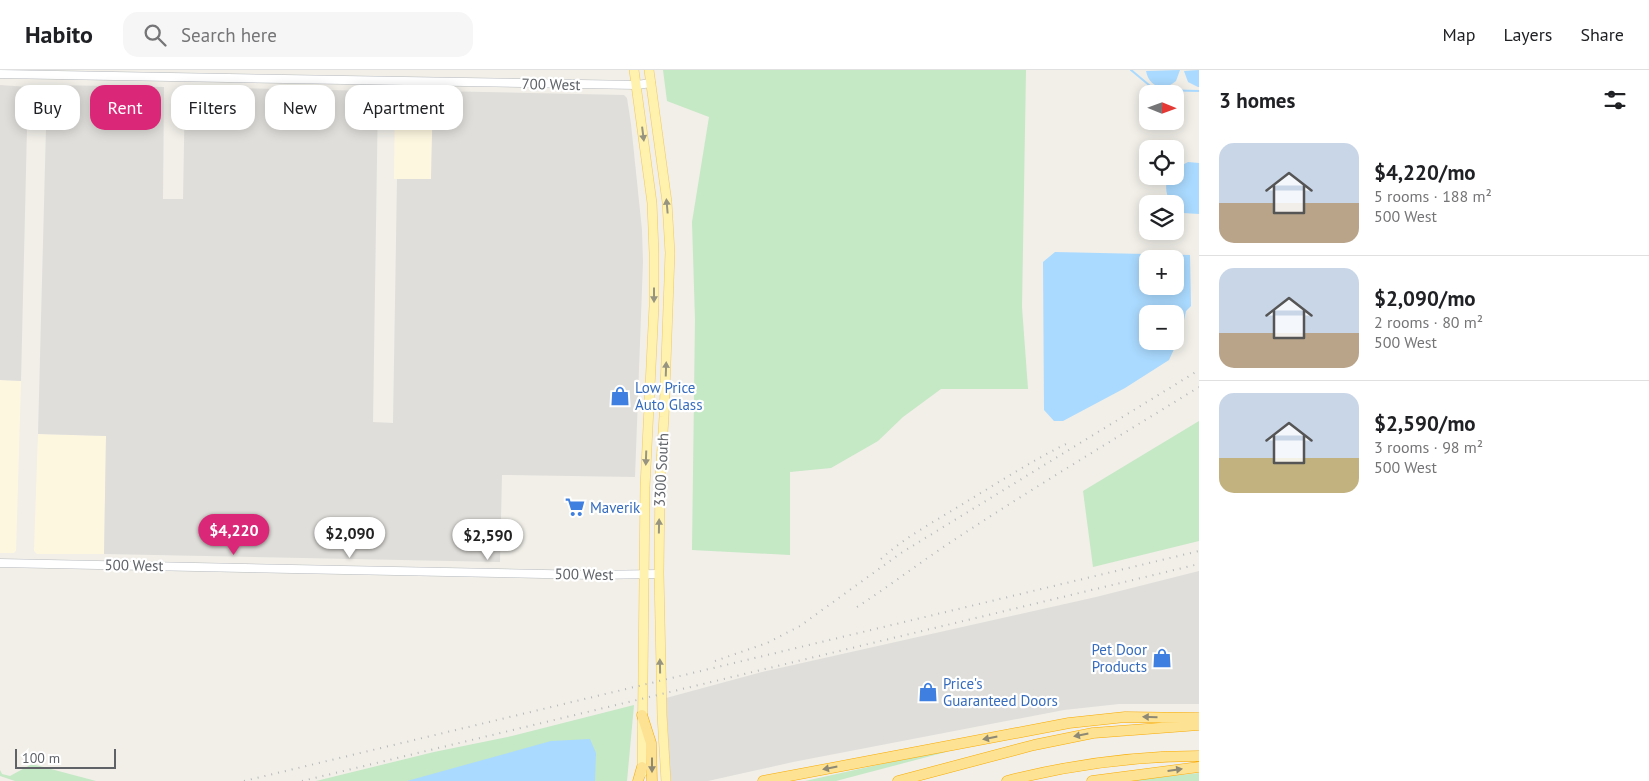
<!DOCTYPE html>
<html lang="en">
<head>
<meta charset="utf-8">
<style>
  :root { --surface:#fff; --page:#f6f6f6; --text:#202124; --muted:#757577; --line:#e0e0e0; --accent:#db2777 }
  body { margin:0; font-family:"PT Sans",sans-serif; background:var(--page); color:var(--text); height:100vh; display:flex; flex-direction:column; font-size:19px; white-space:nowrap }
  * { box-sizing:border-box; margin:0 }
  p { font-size:16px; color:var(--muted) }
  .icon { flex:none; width:28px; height:28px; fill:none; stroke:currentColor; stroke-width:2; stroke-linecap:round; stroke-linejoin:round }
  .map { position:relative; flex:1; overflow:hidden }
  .drawer { display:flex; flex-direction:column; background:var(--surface); width:450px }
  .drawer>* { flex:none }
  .top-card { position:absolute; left:15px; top:15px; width:475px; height:45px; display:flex; gap:10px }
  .needle { width:32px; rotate:91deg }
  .controls { position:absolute; left:1139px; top:15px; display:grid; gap:10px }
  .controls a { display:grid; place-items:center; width:45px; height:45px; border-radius:10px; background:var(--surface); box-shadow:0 2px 12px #0003; font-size:25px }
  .scale { position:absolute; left:15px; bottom:12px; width:101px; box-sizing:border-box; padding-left:5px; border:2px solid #5f6368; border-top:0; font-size:14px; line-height:18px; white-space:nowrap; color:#5f6368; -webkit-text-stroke:4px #fff; paint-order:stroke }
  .price { position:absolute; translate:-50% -42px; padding:0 11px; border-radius:18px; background:#fff; color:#222; font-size:16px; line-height:32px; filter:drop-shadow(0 1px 2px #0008) }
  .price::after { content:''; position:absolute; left:50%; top:30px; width:15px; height:11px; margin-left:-8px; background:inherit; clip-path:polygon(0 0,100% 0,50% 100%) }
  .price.active { background:var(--accent); color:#fff }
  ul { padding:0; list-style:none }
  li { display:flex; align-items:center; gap:15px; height:125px; padding:0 20px }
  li+li { border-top:1px solid var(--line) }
  li span { display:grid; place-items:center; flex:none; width:140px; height:100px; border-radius:15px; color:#555 }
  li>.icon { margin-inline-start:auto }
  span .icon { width:60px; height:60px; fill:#fffc; stroke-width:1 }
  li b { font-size:21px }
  h2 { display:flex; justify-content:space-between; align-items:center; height:60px; padding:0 20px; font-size:21px }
  .chip { padding:0 18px; border-radius:15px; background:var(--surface); box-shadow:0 2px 12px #0003; font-size:18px; line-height:45px }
  .chip.active { background:var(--accent); color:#fff }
  header { display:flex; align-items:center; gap:30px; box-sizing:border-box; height:70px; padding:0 25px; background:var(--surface); border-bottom:1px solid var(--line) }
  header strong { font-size:24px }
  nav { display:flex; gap:28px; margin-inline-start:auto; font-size:18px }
  .search { width:350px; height:45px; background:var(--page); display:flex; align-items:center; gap:12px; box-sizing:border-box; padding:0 18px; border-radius:15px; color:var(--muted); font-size:19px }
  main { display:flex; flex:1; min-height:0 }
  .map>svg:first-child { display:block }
</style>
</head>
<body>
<header>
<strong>Habito</strong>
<div class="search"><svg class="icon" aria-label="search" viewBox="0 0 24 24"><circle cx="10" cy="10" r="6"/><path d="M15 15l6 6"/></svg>Search here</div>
<nav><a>Map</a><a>Layers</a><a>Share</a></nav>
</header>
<main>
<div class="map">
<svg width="1199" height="711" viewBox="0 0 1199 711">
  <rect width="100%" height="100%" fill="#f1efe8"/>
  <!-- commercial -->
  <path fill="#fef7e0" d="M401,21H433L431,110L394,109L395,24Z
    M0,310L21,311L16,481L14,483H0Z
    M38,364L106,366L104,484H37L34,481Z"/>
  <!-- industrial -->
  <path fill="#e0deda" d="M0,15L28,17L21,311L0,310Z
    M50,15L164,17L163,129H183L185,17L376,21L378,23L373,352L393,353L397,109H431L433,21L624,25L627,28L631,54L642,160L643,192L635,407L502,405L500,492L104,484L106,366L38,364L47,19Z
    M1199,501V634H1119L1064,640L793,692L708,711H670L666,628L762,602L1096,527Z"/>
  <!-- green -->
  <path fill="#c5e8c5" d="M663,0H1026L1022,237L1028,319H941L903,347L878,371L831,398L790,402V485L692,480L695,249L692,152L709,47L667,31Z
    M1199,351V471L1093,497L1083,421Z
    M634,635L627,711H316L434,682L512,666Z
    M945,680L946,682L836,711H805Z
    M32,694L96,711H15L0,706V700L2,704L10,706Z
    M1199,703V711H1126Z"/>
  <!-- water -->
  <path fill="#aadaff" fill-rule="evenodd" d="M1180,0L1176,11C1164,22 1149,17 1146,1Z
    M1199,0V17H1198L1188,12L1184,1Z
    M1188,92L1199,93V144L1183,143L1176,139L1175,134H1171C1166,124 1164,116 1169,106H1175V99Z
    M1055,182L1190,185L1191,236L1186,241L1181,264L1169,290L1125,318L1063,351H1054L1044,340L1043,192ZM1148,189H1175V216H1148ZM1148,244H1175V271H1148Z
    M590,669L596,683L595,711H407L551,671Z"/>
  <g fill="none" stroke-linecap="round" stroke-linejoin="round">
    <!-- stream -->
    <path stroke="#aadaff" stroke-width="2" d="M1131,0L1155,20L1199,21"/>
    <defs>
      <path id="secondary" d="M0,4L637,15L651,13
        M0,493L591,505L659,504"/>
      <path id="primary" d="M634,0L652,133L654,183V236L645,417L642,703
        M649,0L667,132L670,183L664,347L660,408L659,504L662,645L666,711"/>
      <path id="highway" d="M642,645L651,673L652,711
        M638,711L642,697
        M763,711L1069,653L1125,647L1199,648
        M898,711L1034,675L1093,663L1199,655
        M1007,711C1069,695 1135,686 1199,686
        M1092,711L1199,697"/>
    </defs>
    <!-- secondary casing -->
    <use href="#secondary" stroke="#b6babf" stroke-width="9"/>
    <!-- primary casing -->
    <use href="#primary" stroke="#f2c960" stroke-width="10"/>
    <!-- highway casing -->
    <use href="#highway" stroke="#f9ab00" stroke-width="11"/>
    <!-- secondary -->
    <use href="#secondary" stroke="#fff" stroke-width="8"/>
    <!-- primary -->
    <use href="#primary" stroke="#fff2af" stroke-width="9"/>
    <!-- highway -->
    <use href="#highway" stroke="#fde293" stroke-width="10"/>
    <!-- rail -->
    <path stroke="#b6b7b8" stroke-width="2" stroke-dasharray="1 6" stroke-linecap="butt" d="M881,489C905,467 934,452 961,435C996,414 1031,391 1068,373
      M857,537C891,515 923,490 957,468C1036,416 1118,367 1199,317
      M715,591L767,573L800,556L901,483L1199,300
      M244,711L1199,481
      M302,711L1199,494"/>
  </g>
  <!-- one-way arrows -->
  <defs><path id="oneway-solid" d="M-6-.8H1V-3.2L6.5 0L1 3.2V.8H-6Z" transform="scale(1.25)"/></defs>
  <g fill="#979581">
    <use href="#oneway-solid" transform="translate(643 64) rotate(83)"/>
    <use href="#oneway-solid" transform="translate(667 136) rotate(-95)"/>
    <use href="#oneway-solid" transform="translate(654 225) rotate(90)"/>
    <use href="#oneway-solid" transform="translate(666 299) rotate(-88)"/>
    <use href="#oneway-solid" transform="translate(646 388) rotate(92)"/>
    <use href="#oneway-solid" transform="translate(659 456) rotate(-89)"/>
    <use href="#oneway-solid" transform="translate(660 596) rotate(-91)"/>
  </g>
  <g fill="#8e8975">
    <use href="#oneway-solid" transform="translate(1150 647) rotate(-179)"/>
    <use href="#oneway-solid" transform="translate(1081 665) rotate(169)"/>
    <use href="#oneway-solid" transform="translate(990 668) rotate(169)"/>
    <use href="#oneway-solid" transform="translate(652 695) rotate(90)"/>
    <use href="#oneway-solid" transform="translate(830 698) rotate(169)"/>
    <use href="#oneway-solid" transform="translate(1175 700) rotate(-8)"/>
  </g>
  <!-- icons -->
  <defs>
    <symbol id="shop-bare" viewBox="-9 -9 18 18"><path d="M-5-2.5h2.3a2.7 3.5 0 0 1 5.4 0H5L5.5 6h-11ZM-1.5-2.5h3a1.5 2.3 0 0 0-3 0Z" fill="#3f7fe0" stroke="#fff" stroke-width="2.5" paint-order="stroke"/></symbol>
    <symbol id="supermarket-bare" viewBox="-9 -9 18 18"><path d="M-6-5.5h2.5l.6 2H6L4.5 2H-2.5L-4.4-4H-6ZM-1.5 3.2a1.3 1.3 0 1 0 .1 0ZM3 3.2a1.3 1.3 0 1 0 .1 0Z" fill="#3f7fe0" stroke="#fff" stroke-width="2.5" paint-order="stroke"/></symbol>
  </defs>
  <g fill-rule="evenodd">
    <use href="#shop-bare" x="606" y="312" width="28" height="28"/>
    <use href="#supermarket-bare" x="561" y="423" width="28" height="28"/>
    <use href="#shop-bare" x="1148" y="574" width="28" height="28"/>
    <use href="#shop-bare" x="914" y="608" width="28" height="28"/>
  </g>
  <g text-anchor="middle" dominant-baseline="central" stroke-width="4.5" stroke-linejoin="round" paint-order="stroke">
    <!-- street labels -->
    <g font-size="15" fill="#5f6368" stroke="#fff">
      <text transform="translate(551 14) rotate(1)">700 West</text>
      <text transform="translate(661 400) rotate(-87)">3300 South</text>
      <text transform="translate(134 495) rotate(1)">500 West</text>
      <text transform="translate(584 504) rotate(1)">500 West</text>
    </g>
    <!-- shop labels -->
    <g font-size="15" fill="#366cbe" stroke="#fff" text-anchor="start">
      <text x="635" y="317">Low Price<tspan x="635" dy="17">Auto Glass</tspan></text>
      <text x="590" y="437">Maverik</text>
      <text x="1147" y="579" text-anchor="end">Pet Door<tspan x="1147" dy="17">Products</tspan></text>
      <text x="943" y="613">Price's<tspan x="943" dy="17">Guaranteed Doors</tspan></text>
    </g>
  </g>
</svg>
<div class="controls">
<a><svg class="needle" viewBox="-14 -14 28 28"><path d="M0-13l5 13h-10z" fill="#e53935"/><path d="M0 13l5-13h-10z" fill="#757577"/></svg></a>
<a><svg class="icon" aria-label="locate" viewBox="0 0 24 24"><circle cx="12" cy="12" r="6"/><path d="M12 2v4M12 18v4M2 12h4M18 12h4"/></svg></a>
<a><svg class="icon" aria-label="layers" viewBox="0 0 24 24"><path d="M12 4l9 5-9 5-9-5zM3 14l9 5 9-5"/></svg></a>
<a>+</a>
<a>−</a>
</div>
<div class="scale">100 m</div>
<b class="price active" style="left:234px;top:486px">$4,220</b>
<b class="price" style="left:350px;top:489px">$2,090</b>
<b class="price" style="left:488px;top:491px">$2,590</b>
<div class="top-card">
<a class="chip">Buy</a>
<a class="chip active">Rent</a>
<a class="chip">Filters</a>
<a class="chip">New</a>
<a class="chip">Apartment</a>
</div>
</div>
<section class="drawer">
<h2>3 homes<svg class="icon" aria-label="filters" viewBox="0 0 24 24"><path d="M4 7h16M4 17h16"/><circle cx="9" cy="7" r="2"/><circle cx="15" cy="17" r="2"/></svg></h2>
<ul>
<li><span style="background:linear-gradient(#c9d6e8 60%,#b9a48a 0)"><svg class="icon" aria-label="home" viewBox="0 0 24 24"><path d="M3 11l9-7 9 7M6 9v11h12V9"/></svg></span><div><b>$4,220/mo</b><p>5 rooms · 188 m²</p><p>500 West</p></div></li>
<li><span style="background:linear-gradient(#c9d6e8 65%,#b9a48a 0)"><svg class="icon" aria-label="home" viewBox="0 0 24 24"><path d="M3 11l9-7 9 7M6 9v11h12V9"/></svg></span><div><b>$2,090/mo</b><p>2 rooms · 80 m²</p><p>500 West</p></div></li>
<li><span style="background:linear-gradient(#c9d6e8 65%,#c2b280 0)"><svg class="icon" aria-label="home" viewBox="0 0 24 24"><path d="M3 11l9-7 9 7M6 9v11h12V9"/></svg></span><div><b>$2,590/mo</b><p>3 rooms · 98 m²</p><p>500 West</p></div></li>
</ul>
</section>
</main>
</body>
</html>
